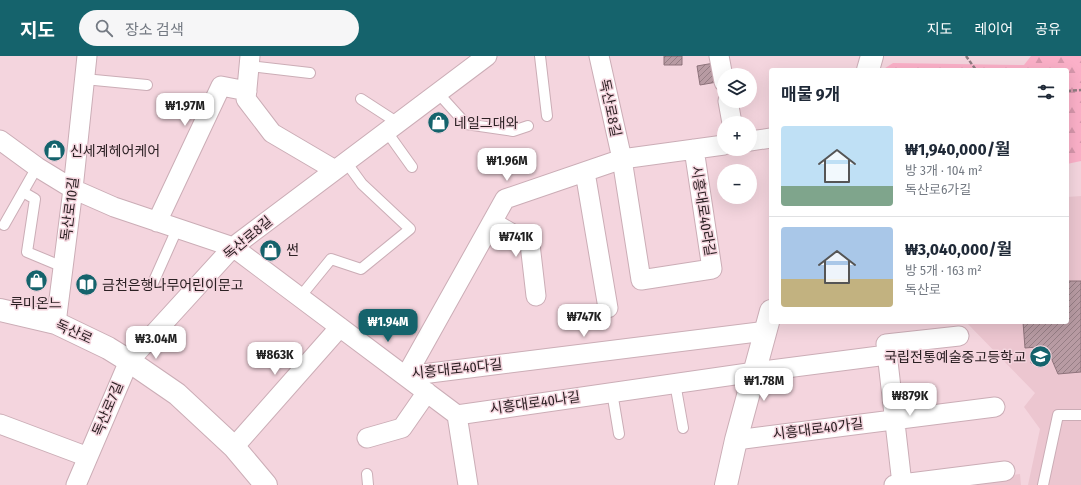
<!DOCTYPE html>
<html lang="ko">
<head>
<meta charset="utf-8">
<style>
  :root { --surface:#fff; --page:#f6f6f7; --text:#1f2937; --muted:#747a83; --line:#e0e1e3; --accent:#15636c }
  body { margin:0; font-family:"Fira Sans Condensed","Noto Sans KR",sans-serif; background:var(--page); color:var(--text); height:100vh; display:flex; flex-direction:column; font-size:15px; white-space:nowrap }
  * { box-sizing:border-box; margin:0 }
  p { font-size:13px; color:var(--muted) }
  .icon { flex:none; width:22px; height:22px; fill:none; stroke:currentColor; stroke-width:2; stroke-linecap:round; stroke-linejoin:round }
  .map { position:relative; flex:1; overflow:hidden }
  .sheet { position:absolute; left:769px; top:12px; width:300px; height:256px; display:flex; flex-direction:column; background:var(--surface); border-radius:4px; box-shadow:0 4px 16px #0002 }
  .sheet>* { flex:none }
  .controls { position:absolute; left:717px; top:12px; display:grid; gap:8px }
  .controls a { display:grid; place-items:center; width:40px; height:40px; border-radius:50%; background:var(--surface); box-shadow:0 4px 16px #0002; font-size:20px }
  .price { position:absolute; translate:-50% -34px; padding:0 9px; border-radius:8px; background:#fff; color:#222; font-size:13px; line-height:26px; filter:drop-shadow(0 1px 2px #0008) }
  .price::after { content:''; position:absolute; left:50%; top:24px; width:12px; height:9px; margin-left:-6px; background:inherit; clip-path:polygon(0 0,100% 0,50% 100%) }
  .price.active { background:var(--accent); color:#fff }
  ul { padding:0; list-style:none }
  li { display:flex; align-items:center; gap:12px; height:100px; padding:0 12px }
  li+li { border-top:1px solid var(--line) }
  li span { display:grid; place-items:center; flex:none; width:112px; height:80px; border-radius:4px; color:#555 }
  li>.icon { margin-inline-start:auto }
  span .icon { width:48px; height:48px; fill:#fffc; stroke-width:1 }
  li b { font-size:17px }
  h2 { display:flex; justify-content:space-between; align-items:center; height:48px; padding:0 12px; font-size:17px }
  header { display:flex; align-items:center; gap:24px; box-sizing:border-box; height:56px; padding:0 20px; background:var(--accent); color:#fff }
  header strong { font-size:19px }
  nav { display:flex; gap:22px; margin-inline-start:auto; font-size:14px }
  .search { width:280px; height:36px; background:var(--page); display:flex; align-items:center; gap:10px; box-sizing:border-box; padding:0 14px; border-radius:22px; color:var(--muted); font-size:15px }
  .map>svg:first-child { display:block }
</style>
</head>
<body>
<header>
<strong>지도</strong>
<div class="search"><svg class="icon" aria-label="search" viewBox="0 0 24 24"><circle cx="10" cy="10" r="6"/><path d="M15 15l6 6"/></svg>장소 검색</div>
<nav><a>지도</a><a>레이어</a><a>공유</a></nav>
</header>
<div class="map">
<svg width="1081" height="429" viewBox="0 0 1081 429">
  <defs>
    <pattern id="forest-firs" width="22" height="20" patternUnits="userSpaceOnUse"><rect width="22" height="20" fill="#fbb0c8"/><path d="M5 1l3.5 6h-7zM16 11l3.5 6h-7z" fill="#d797ac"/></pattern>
    <pattern id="building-hatch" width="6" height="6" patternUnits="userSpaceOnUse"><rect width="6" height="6" fill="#b89ba3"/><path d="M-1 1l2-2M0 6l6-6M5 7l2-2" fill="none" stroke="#967e85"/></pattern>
  </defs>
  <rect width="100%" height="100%" fill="#f4d5de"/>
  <!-- built -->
  <path fill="#ecc6d0" d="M1081,140V429H1028L1040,373L1024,351L1035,337L966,266H1067V141Z
    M1020,418L1021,429H944Z"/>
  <!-- forest -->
  <path fill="url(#forest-firs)" d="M1031,0H1081V105L1067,108V14H882L893,7L1024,9Z"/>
  <!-- building -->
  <path fill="url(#building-hatch)" stroke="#8e737b" d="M664,0H682V9H664Z
    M714,7L717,26L700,29L697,10Z
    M1067,225H1081V316L1058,318L1049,297L1040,307H1031V300L1037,291L1025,292L1023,266H1067Z"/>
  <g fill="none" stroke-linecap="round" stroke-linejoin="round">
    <defs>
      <path id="service" d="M540,0L547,60
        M249,10L310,17
        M84,23L147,29
        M438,37L466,68L513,75L528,70
        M361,43L398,67
        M387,76L412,111
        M23,136L35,143L27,196L63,211
        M4,169L37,111
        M153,227L177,173
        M300,241L331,203L361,213L410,173L362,128L346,106
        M675,327L683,372
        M612,336L619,378
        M367,418L368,429
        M1043,429L1058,359H1081"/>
      <path id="minor" d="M250,0L246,43L272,77L335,114
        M599,0L622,103L641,224L712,213L694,93
        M719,0L724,26
        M728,45L732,67
        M0,84L37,111L73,133L114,151L233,191L457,359L468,429
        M750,85L771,82
        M585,116L608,252
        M157,166L221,30L247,35
        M492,166L530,188L536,240
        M56,267L73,133L87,0
        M406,320L505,143L622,103L724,89
        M406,320L766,275
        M457,359L755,316L887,299
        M0,368L88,401
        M367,382L402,372L427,336
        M736,384L995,351
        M234,391L340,271
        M902,428L886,288L959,280
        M76,429L129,305L233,191L487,0
        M894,429L1005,415"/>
      <path id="tertiary" d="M868,14L872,0
        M726,429L736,384L771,255"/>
      <path id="secondary" d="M0,254L56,267L108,292L129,305L177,338L234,391L266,429"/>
    </defs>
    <!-- service casing -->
    <use href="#service" stroke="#cbadb6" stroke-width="12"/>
    <!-- minor casing -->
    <use href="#minor" stroke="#cbadb6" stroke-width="21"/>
    <!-- tertiary casing -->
    <use href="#tertiary" stroke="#cbadb6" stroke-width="24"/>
    <!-- secondary casing -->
    <use href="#secondary" stroke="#cbadb6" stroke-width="24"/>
    <!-- path -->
    <path stroke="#907b81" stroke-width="2.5" stroke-dasharray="4 2" stroke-linecap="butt" d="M966,0L976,14
      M1067,35L1081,34"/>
    <!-- service -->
    <use href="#service" stroke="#fff" stroke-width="10"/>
    <!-- minor -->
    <use href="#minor" stroke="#fff" stroke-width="19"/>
    <!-- tertiary -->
    <use href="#tertiary" stroke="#fff" stroke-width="22"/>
    <!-- secondary -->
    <use href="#secondary" stroke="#fff" stroke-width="22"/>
  </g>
  <!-- icons -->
  <defs>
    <symbol id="shop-disc" viewBox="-11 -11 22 22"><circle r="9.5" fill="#15636c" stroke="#f4d5de"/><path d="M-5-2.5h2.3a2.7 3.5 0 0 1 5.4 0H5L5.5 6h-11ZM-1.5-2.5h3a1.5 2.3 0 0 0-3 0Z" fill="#fff"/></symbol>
    <symbol id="library-disc" viewBox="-11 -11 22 22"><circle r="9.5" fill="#15636c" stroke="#f4d5de"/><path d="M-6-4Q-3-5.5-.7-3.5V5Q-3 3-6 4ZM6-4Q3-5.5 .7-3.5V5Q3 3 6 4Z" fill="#fff"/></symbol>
    <symbol id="school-disc" viewBox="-11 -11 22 22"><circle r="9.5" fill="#15636c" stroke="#f4d5de"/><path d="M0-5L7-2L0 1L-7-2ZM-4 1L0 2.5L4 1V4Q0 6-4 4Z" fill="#fff"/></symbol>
  </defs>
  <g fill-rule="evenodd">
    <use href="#shop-disc" x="426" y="54" width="25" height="25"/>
    <use href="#shop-disc" x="42" y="82" width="25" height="25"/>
    <use href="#shop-disc" x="258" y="182" width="25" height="25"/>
    <use href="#shop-disc" x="24" y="212" width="25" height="25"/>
    <use href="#library-disc" x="74" y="216" width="25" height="25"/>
    <use href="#school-disc" x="1028" y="288" width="25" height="25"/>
  </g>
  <g text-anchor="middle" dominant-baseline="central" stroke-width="3" stroke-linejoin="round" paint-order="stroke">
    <!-- street labels -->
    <g font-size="14" fill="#2c2124" stroke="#f4d5de">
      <text transform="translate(610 52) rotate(78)">독산로8길</text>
      <text transform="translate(70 153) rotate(-83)">독산로10길</text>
      <text transform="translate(703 155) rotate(81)">시흥대로40라길</text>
      <text transform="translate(248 182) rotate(-40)">독산로8길</text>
      <text transform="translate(74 276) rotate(24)">독산로</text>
      <text transform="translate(457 313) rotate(-6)">시흥대로40다길</text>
      <text transform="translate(535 347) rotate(-8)">시흥대로40나길</text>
      <text transform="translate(108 353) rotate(-67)">독산로7길</text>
      <text transform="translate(818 373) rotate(-7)">시흥대로40가길</text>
    </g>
    <!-- poi labels -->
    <g font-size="14" fill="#2c2124" stroke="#f4d5de" text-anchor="start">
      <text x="454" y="67">네일그대와</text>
      <text x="70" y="95">신세계헤어케어</text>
      <text x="286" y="194">썬</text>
      <text x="102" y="229">금천은행나무어린이문고</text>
      <text x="36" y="247" text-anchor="middle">루미온느</text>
      <text x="1026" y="301" text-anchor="end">국립전통예술중고등학교</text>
    </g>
  </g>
</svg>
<div class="controls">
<a><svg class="icon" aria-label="layers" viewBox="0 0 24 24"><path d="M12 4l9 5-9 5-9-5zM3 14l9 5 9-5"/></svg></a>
<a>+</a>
<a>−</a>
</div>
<b class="price" style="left:185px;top:71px">₩1.97M</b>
<b class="price" style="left:507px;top:126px">₩1.96M</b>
<b class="price" style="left:516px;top:202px">₩741K</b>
<b class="price" style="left:584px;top:282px">₩747K</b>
<b class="price active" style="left:388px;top:287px">₩1.94M</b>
<b class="price" style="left:156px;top:304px">₩3.04M</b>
<b class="price" style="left:275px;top:320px">₩863K</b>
<b class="price" style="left:764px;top:346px">₩1.78M</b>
<b class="price" style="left:910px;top:361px">₩879K</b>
<section class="sheet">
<h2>매물 9개<svg class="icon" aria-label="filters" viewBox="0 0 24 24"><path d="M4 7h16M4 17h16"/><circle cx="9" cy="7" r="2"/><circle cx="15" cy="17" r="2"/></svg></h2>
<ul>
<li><span style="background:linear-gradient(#bfe0f5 75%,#7fa58c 0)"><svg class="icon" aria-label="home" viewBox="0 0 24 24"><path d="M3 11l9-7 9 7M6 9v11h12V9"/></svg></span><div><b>₩1,940,000/월</b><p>방 3개 · 104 m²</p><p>독산로6가길</p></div></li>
<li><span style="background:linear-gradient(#a9c7e8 65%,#c2b280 0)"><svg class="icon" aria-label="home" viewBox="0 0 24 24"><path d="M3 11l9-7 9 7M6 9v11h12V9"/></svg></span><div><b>₩3,040,000/월</b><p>방 5개 · 163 m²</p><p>독산로</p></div></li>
</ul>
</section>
</div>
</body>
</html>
